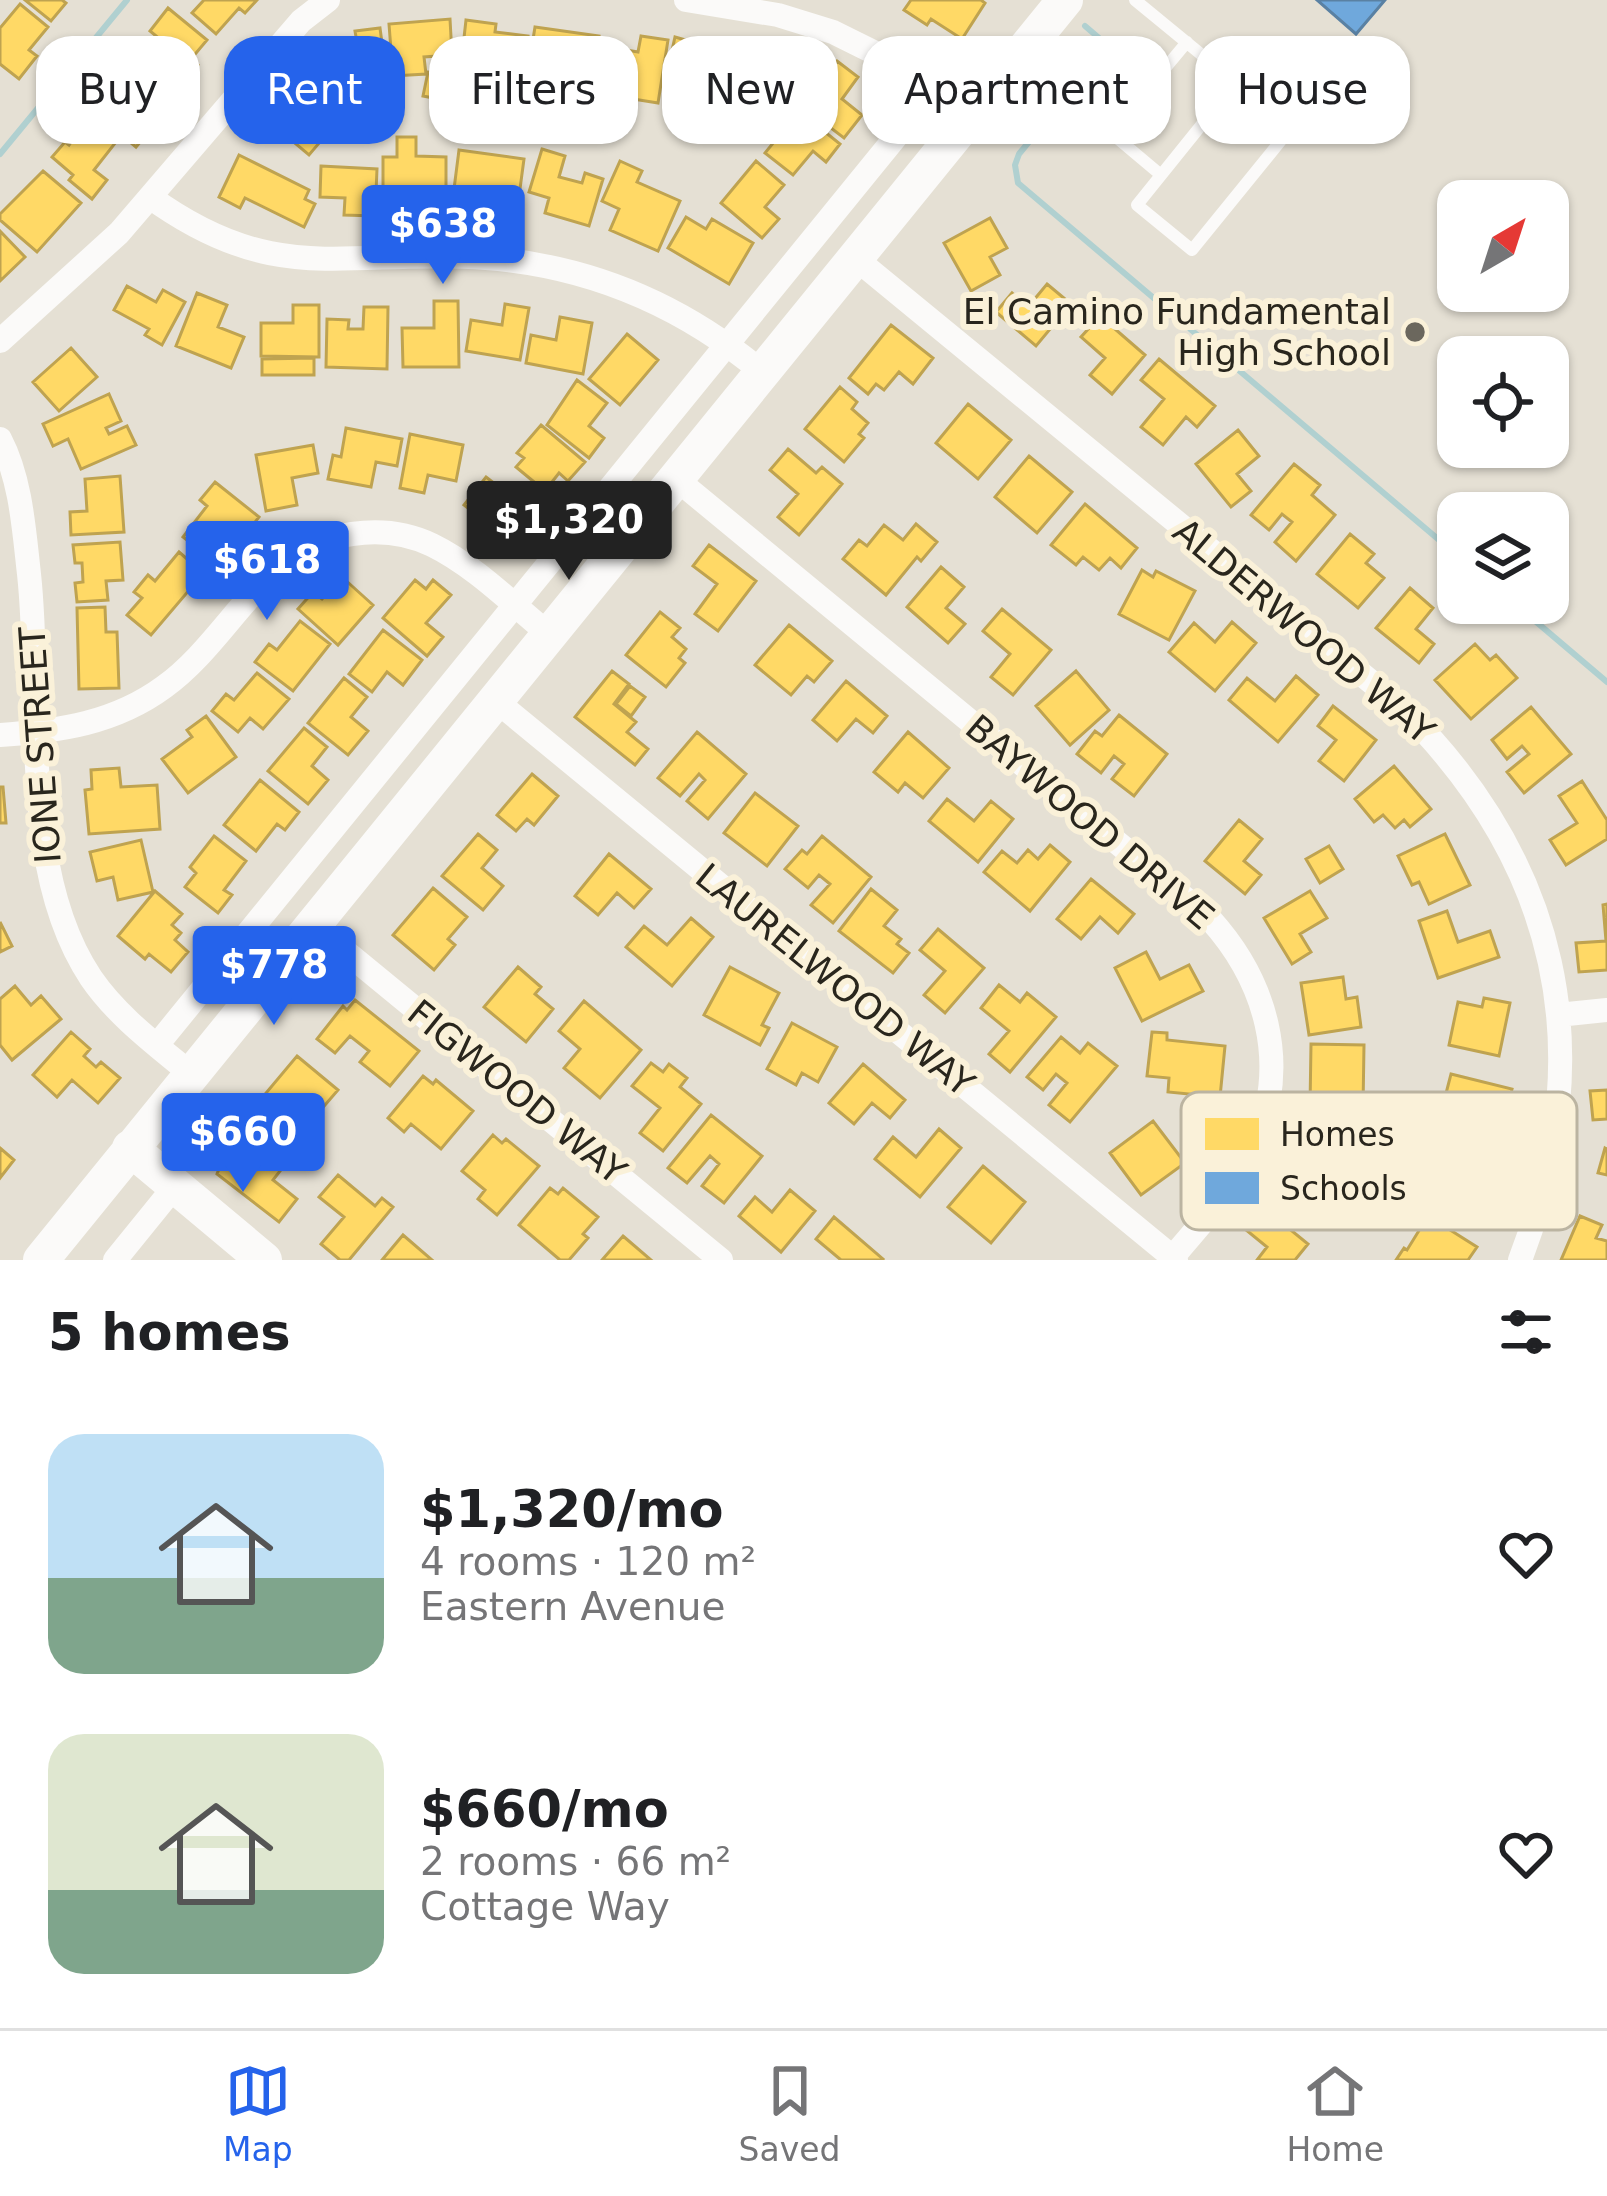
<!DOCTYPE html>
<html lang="en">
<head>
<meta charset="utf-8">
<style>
  :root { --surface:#fff; --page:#f6f6f6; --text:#202124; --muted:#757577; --line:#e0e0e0; --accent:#2563eb }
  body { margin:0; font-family:"DejaVu Sans",sans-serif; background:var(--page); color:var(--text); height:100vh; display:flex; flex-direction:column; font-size:45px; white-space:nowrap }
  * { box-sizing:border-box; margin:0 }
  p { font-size:39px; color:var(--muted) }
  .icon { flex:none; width:66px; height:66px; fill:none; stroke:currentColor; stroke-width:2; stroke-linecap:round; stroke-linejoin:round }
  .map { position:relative; height:1260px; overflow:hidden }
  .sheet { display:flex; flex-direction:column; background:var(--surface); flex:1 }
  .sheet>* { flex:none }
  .banner { position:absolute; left:36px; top:36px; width:1536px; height:108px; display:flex; gap:24px }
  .needle { width:78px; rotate:39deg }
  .controls { position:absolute; left:1437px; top:180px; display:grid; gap:24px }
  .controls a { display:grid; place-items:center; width:132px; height:132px; border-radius:24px; background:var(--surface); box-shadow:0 3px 9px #0004; font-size:60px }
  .price { position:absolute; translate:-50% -102px; padding:0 27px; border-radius:12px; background:var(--accent); color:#fff; font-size:39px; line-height:78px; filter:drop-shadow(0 3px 6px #0008) }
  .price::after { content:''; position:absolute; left:50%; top:72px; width:36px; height:27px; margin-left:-18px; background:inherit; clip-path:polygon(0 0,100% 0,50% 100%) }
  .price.active { background:#222; color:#fff }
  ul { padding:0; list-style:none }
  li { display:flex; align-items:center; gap:36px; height:300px; padding:0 48px }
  li span { display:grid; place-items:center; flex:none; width:336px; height:240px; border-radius:36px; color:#555 }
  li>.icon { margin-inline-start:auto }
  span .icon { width:144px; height:144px; fill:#fffc; stroke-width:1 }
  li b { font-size:51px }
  h2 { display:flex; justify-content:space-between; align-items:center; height:144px; padding:0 48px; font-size:51px }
  .tag { padding:0 42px; border-radius:36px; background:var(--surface); box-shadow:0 3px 9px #0004; font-size:42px; line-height:108px }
  .tag.active { background:var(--accent); color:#fff }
  .tabs { display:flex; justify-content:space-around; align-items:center; height:168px; border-top:3px solid var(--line); background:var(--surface); font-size:33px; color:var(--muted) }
  .tabs a { display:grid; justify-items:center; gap:6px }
  .tabs .active { color:var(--accent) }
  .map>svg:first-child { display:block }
</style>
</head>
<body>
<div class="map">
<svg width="1607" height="1260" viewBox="0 0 1607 1260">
  <rect width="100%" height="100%" fill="#e5e0d4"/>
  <!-- homes -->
  <path fill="#ffd966" stroke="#bfa350" stroke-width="3" d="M25,0H62L66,3L51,21Z
    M204,0H257L245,13L239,8L216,34L192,13Z
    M911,0H981L985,3L962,39L931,19L927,25L904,10Z
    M20,4L48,27L29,50L37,56L19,79L0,64V28Z
    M168,8L207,40L191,59L198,65L181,85L153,62L167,45L150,31Z
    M450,19L452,55L424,57L426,74L393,76L389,24Z
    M466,20L496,24L495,32L528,36L523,74L485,70L483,85L459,82Z
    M535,27L599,36L589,101L554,96L558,74L528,70Z
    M380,28L387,81L332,88L327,52L358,48L355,31Z
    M641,36L668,40L658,103L596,93L603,46L638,52Z
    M675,37L735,54L724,97L665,82Z
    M748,51L800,61L790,99L739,85Z
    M837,61L858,77L842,99L862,115L844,138L802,106Z
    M130,62L159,87L133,117L150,130L136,147L91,109Z
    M428,72L454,77L449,101L423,96Z
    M304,83L342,116L309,155L283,133L302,111L290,100Z
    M799,111L840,144L826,162L813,151L793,175L765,153Z
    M83,114L116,142L94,170L107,180L92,199L69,180L73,175L52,157L65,142L69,145L76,135L70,130Z
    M397,137H416V156L446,157V197H410V212H383V157H397Z
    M542,149L565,156L559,177L582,183L585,173L603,179L589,226L545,213L549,198L529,192Z
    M459,150L524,159L517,211L491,207L493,195L454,189Z
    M239,155L309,190L305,199L315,204L304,227L245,198L240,208L219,197Z
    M620,161L642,171L637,182L680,201L658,251L610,230L619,209L602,201Z
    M756,161L784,185L765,207L779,219L762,238L721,203Z
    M321,166L377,169L375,216L344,215L345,198L320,197Z
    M43,171L81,203L37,252L0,220V214Z
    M686,217L706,229L712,219L753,243L729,284L668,248Z
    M990,218L1007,248L990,257L1000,275L971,291L944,243Z
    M0,231L25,257L0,281Z
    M1047,284L1071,304L1036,346L996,312L1012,293L1028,307Z
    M127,286L156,302L163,290L185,302L162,345L145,335L149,329L114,310Z
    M197,293L227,305L218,327L244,337L231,368L176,346Z
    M434,301H458L459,367H403L402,328H434Z
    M505,304L529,308L520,360L466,351L471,320L502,325Z
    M293,305H319V357L261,356V323H293Z
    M364,307H388L387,369L326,367L327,319L349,320L348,329H363Z
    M1100,316L1145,355L1112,394L1090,375L1105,358L1081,337Z
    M560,317L592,323L583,374L526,363L531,335L556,340Z
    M891,325L933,358L913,384L899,372L884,390L876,384L868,394L849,378Z
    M627,334L658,360L620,405L589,379Z
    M71,348L97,377L59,411L33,382Z
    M314,358V375H262V359Z
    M1159,359L1215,406L1197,427L1186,417L1163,445L1141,427L1164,399L1141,380Z
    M577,380L607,403L589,426L604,438L589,458L547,425Z
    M840,387L857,402L852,409L868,423L859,434L864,438L844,462L805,429Z
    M109,394L121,421L106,428L109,434L127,426L136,445L81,469L68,439L53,446L43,424Z
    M968,404L1011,440L978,479L936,443Z
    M541,425L585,462L568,481L559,473L545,491L516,467L524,458L517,453Z
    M346,428L402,439L397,466L376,462L371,487L328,479L333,455L341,457Z
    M1238,430L1259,456L1237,474L1251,491L1231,507L1196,464Z
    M410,434L463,445L456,481L428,475L424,493L400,488Z
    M313,445L318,473L292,478L297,505L266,511L256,455Z
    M788,449L816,473L822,467L842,484L799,535L778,517L798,494L770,470Z
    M1029,456L1072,492L1037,533L995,497Z
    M1294,464L1320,485L1312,495L1335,515L1296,561L1275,542L1292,522L1282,514L1269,530L1251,515Z
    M120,476L124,532L71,535L70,512L87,511L85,479Z
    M486,477L548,525L526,553L464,505Z
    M215,482L259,517L244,536L239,533L215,562L183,537L207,506L200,500Z
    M1085,504L1137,548L1121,568L1110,558L1099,570L1083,557L1076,565L1051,545Z
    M916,524L937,542L921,561L917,557L886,595L843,559L859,540L867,546L884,525L903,540Z
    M1350,534L1374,554L1366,563L1384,578L1358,608L1317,574Z
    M120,542L123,580L106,581L108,600L77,602L75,583L83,582L82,563H75L73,545Z
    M709,545L756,581L718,631L695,614L717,584L693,566Z
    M179,552L209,578L196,594L190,589L151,635L127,615L142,598L134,592L148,575L155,581Z
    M941,567L964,587L946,608L965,624L948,643L907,607Z
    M1142,570L1153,577L1156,571L1195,591L1169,640L1119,614Z
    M342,577L373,605L338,645L298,609L313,592L322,599Z
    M415,580L426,589L433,580L451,595L426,623L443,637L427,656L383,618Z
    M1410,588L1433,608L1416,629L1434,644L1419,663L1376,628Z
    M105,607L106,632H117L119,688L79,689L77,608Z
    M1002,609L1051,650L1013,695L991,677L1010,654L983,631Z
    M660,612L680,628L672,637L686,649L679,658L685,663L666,687L626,655Z
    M300,621L330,644L293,691L255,662L269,644L277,650Z
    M1232,622L1256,643L1215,691L1169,652L1194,623L1215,642Z
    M789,625L832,661L814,682L807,676L791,695L755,665Z
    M383,630L422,660L403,685L387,672L372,692L349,674Z
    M1475,644L1490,660L1496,655L1517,678L1471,719L1435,680Z
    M612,671L629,684L614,704L636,722L627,732L648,749L635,765L575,717Z
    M1076,671L1109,710L1070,745L1036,706Z
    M257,673L289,699L263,729L250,718L238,732L212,711L226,694L234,700Z
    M1296,676L1318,695L1278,742L1229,700L1247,678L1275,701Z
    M344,678L367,697L351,717L368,731L348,755L308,723Z
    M846,681L887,716L873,733L856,719L837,741L813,720Z
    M630,686L645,697L631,716L616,704Z
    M1333,706L1376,740L1344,781L1319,761L1336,740L1318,726Z
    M1531,707L1571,754L1524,793L1507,772L1529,754L1522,746L1507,759L1492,740Z
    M1119,715L1167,754L1134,796L1112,779L1124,764L1114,756L1101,773L1077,754L1095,731L1102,736Z
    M206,716L236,757L188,793L162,759L192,737L187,730Z
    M304,728L327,747L312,766L328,780L308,804L268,771Z
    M697,732L746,774L708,819L687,801L705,780L699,774L680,796L658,778Z
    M908,732L949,768L923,798L905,783L898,792L874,772Z
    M1394,766L1431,809L1410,827L1404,820L1395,828L1383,815L1374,822L1355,799Z
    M119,768L121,787L157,785L160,829L89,834L85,790L92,789L91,770Z
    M532,774L558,796L534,825L527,819L516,831L497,815Z
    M260,780L299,812L285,830L277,824L256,851L224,825Z
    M1582,781L1607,820V839L1566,865L1550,840L1577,823L1559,796Z
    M0,787H3L6,823H0Z
    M755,793L798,826L767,866L724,833Z
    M947,799L974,821L991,801L1013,819L978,862L929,821Z
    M1239,820L1262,839L1244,861L1261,875L1245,894L1205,861Z
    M478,834L497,850L482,868L503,886L483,910L442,876Z
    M1445,834L1470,885L1429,904L1419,882L1412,885L1398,856Z
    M214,836L246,861L224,890L232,895L218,913L185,887L196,873L190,867Z
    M822,836L871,877L833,923L811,905L830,884L819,875L808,888L785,869L802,850L807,854Z
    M141,840L153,892L118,900L113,877L97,881L90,852Z
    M1050,845L1070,862L1030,911L984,872L1002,851L1017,863L1028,850L1038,859Z
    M1329,846L1343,869L1320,883L1306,859Z
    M609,854L651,889L634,908L617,893L598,915L575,896Z
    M1091,879L1134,914L1118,933L1100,917L1081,939L1057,919Z
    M433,888L467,917L448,939L455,945L434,970L393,935Z
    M871,889L897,910L884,926L901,939L897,944L909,953L893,973L839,931Z
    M155,891L182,914L172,925L181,933L175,940L188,952L171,972L149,954L145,959L118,936Z
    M1310,891L1327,918L1300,934L1311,952L1292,964L1264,918Z
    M1607,904V970L1579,972L1576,943L1606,941L1603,905Z
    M1447,911L1458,942L1490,931L1499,957L1438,978L1419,921Z
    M691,918L713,937L672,986L626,947L644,926L667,945Z
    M0,922L12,946L0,952Z
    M938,929L984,968L945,1013L924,995L945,971L920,950Z
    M1146,952L1160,979L1189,965L1203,991L1142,1021L1115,968Z
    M518,967L541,987L535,994L553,1009L526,1042L484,1007Z
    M730,967L779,993L762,1025L769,1028L760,1045L704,1015Z
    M1343,977L1346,999L1357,997L1361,1027L1309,1035L1301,983Z
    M999,985L1020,1002L1027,993L1056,1017L1010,1072L989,1054L1009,1031L981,1008Z
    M15,986L31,1005L41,996L61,1019L12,1060L0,1045V999Z
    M1484,998L1510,1003L1499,1056L1449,1045L1458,1002L1482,1007Z
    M355,1000L419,1051L390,1086L360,1062L369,1051L350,1036L335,1053L317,1039L343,1006L347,1010Z
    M584,1001L641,1050L600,1098L564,1068L580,1049L559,1031Z
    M792,1023L837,1047L818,1082L802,1073L796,1085L767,1069Z
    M71,1032L90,1049L84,1056L96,1067L101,1062L120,1078L98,1103L72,1080L57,1097L33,1075Z
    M1152,1032L1167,1033V1040L1225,1046L1220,1097L1168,1092L1169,1078L1147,1076Z
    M1061,1037L1080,1053L1088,1043L1117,1066L1070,1122L1049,1105L1067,1083L1056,1074L1043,1090L1027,1077Z
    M1311,1044L1364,1045L1363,1108L1310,1107Z
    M297,1056L338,1090L301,1133L261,1099Z
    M651,1063L663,1072L669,1064L687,1078L680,1087L701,1104L663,1151L640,1133L660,1108L632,1086Z
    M863,1064L905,1100L890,1118L872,1103L854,1124L829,1103Z
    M1451,1074L1512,1089L1505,1116L1473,1108L1465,1139L1436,1132Z
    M423,1076L433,1084L436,1080L473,1111L441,1149L411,1124L404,1132L388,1118Z
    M1607,1090V1119L1593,1120L1590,1091Z
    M711,1115L762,1156L724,1203L702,1186L719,1164L710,1156L687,1183L668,1168Z
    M247,1116L294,1153L273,1180L297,1199L279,1222L217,1174L224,1156L243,1171L254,1158L229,1139Z
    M1153,1121L1185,1163L1141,1195L1110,1153Z
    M939,1129L961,1148L920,1197L875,1159L893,1137L916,1157Z
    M493,1135L502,1143L506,1139L539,1166L497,1215L478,1199L485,1190L462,1171Z
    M0,1148L14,1160L0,1178Z
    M1605,1148L1607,1149V1175L1598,1173Z
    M983,1166L1025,1202L991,1243L948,1207Z
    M338,1175L375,1206L382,1198L393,1207L349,1260H340L321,1244L344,1217L319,1197Z
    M550,1188L558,1194L563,1188L598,1217L583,1234L588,1238L569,1260H560L519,1225Z
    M790,1190L815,1211L781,1252L739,1216L755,1197L772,1212Z
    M1268,1190L1286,1205L1276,1218L1308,1244L1295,1260H1257L1267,1247L1240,1225Z
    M1428,1216L1477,1247L1468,1260H1396L1404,1248L1407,1250Z
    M1580,1216L1602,1225L1596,1238L1607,1241V1260H1561Z
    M834,1217L883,1259L882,1260H841L816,1239Z
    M403,1235L432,1260H382Z
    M623,1236L651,1260H602Z"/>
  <!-- schools -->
  <path fill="#6fa8dc" stroke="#5a81a3" stroke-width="3" d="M1317,0H1385L1356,34Z"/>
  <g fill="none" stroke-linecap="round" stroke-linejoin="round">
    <!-- stream -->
    <path stroke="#b0d0d0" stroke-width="6" d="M1085,26L1099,38L1100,48L1095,61L1019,154L1015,165L1018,183L1458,556
      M0,154L127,0
      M1514,603L1607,682"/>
    <!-- lane -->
    <path stroke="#fbfaf9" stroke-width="12" d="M1135,0L1291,128L1192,250L1137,205L1236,82
      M1161,175L1111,133L1187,42"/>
    <!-- street -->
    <path stroke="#fbfaf9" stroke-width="24" d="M686,0L778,15L833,32L980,105
      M150,197C277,289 346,248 486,258C590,266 682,305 762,372
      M855,258L1398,704C1559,861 1601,1050 1520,1260
      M0,341L119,233L301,21L328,0
      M0,439C21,479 24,530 29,574C43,701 18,869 91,978C117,1016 155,1044 190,1073
      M675,478L1210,919C1266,981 1290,1063 1255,1144C1237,1186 1202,1222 1173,1257
      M495,700L1176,1260
      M0,735C60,731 115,723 164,687C231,639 263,546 352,534C379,530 407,533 432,545C475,566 512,604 549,634
      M312,924L721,1260
      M1558,1015L1607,1010
      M157,1045L938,85
      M115,1260L175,1186"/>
    <!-- secondary -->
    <path stroke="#fbfaf9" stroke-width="36" d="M130,1148L264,1260
      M41,1260L1065,0"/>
  </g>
  <!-- markers -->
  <circle fill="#6b675d" stroke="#faf1d9" stroke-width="4.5" cx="1415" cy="332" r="12"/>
  <g text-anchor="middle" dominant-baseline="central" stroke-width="12" stroke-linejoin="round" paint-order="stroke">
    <!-- poi labels -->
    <g font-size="36" fill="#29261d" stroke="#faf1d9" text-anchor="end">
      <text x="1391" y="311">El Camino Fundamental<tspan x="1391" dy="41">High School</tspan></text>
    </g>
    <!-- street labels -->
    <g font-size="36" fill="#29261d" stroke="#faf1d9">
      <text transform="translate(1304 631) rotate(40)">ALDERWOOD WAY</text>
      <text transform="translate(40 745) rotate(-94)">IONE STREET</text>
      <text transform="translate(1090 822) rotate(40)">BAYWOOD DRIVE</text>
      <text transform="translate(835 980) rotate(39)">LAURELWOOD WAY</text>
      <text transform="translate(517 1092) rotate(39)">FIGWOOD WAY</text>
    </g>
  </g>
  <!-- legend -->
  <rect x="1181" y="1092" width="396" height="138" rx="18" fill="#faf1d9" stroke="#bbb4a1" stroke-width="3"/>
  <rect x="1205" y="1118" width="54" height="32" fill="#ffd966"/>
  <rect x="1205" y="1172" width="54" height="32" fill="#6fa8dc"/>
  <g font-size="33" fill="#29261d">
    <text x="1280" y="1146">Homes</text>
    <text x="1280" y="1200">Schools</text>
  </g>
</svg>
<div class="controls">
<a><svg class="needle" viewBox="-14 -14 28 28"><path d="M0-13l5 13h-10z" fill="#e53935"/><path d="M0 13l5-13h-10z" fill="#757577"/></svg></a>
<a><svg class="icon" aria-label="locate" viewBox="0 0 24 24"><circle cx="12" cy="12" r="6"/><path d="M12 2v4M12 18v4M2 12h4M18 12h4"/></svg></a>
<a><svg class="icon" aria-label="layers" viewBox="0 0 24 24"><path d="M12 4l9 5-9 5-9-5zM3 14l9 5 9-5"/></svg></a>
</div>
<b class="price" style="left:443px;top:287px">$638</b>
<b class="price active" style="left:569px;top:583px">$1,320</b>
<b class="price" style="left:267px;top:623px">$618</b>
<b class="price" style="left:274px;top:1028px">$778</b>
<b class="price" style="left:243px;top:1195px">$660</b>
<div class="banner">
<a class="tag">Buy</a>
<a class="tag active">Rent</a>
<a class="tag">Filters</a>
<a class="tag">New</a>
<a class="tag">Apartment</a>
<a class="tag">House</a>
</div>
</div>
<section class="sheet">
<h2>5 homes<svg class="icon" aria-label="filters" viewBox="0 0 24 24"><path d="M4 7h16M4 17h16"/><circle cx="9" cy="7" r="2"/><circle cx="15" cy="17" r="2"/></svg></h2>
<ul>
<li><span style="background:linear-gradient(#bfe0f5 60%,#7fa58c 0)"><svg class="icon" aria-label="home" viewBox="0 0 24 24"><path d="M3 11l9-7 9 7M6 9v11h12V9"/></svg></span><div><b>$1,320/mo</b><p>4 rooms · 120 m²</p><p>Eastern Avenue</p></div><svg class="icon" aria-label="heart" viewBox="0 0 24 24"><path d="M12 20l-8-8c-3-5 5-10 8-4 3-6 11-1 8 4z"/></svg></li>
<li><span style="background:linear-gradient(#dfe7d0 65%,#7fa58c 0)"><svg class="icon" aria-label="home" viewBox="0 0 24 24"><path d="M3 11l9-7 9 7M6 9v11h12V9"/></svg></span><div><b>$660/mo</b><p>2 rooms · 66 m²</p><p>Cottage Way</p></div><svg class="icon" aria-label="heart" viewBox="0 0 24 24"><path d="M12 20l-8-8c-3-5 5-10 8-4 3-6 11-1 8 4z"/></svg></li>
</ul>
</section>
<nav class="tabs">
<a class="active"><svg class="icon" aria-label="map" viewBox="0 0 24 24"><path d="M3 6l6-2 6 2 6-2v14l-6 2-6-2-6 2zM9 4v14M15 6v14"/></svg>Map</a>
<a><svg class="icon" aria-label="saved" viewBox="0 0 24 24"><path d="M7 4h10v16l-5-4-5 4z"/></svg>Saved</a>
<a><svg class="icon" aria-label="home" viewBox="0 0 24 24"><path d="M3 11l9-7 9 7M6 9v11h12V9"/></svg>Home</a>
</nav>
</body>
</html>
